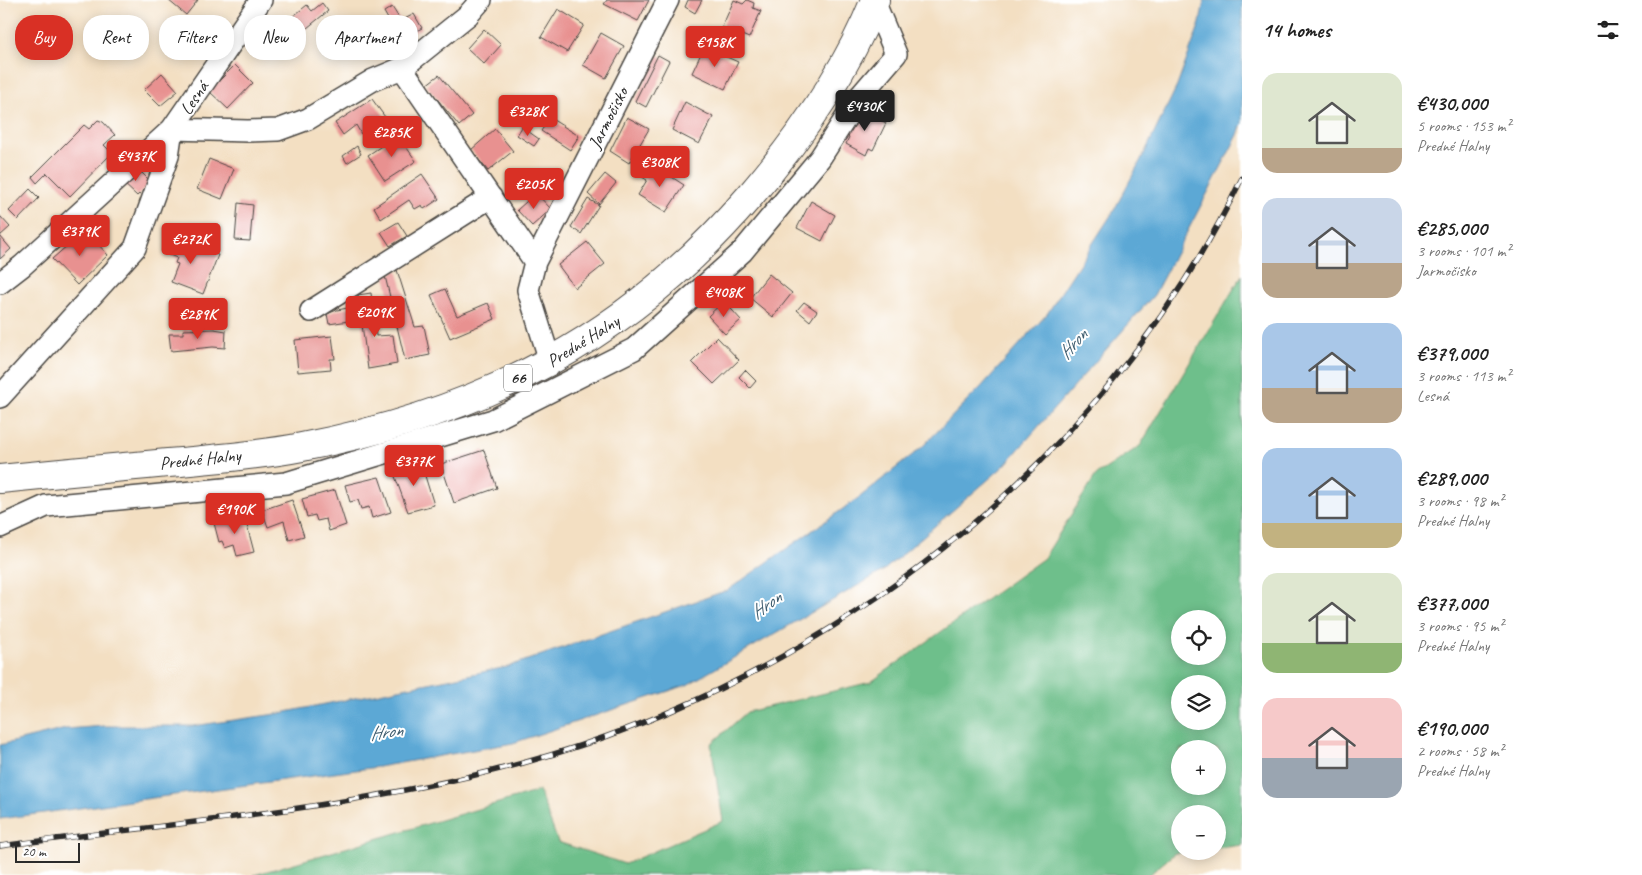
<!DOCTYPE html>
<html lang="en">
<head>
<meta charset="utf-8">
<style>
  :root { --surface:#fff; --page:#f2f2f2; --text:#222; --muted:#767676; --accent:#d93025 }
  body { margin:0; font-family:Caveat,sans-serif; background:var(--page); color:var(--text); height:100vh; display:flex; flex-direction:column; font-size:19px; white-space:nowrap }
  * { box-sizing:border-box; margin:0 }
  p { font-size:16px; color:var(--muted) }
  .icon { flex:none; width:28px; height:28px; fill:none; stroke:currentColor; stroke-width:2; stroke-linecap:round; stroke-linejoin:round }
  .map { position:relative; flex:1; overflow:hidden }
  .side { display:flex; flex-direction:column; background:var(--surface); width:400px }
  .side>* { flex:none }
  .guide { position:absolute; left:15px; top:15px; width:475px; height:45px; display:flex; gap:10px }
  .controls { position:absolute; left:1171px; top:610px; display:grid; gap:10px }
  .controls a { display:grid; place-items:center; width:55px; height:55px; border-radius:50%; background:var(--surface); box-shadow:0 2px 12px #0003; font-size:25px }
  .scale { position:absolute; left:15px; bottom:12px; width:65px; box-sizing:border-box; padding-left:5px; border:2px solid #2b2b2b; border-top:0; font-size:14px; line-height:18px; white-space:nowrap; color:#2b2b2b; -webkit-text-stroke:4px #fff; paint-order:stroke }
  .price { position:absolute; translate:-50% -42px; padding:0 11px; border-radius:5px; background:var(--accent); color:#fff; font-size:16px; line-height:32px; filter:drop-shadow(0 1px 2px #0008) }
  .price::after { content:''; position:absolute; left:50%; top:30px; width:15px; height:11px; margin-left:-8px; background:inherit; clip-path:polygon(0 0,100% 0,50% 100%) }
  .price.on { background:#222; color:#fff }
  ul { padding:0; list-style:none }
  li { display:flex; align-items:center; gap:15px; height:125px; padding:0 20px }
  li span { display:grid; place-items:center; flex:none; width:140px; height:100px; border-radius:15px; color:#555 }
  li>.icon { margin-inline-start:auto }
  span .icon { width:60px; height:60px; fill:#fffc; stroke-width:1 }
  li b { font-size:21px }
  h2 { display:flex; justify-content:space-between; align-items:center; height:60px; padding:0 20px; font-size:21px }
  .chip { padding:0 18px; border-radius:20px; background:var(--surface); box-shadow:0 2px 12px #0003; font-size:18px; line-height:45px }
  .chip.on { background:var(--accent); color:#fff }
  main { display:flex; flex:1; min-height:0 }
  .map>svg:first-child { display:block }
</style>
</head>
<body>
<main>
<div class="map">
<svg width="1242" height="875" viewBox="0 0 1242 875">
  <rect width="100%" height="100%" fill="#fff"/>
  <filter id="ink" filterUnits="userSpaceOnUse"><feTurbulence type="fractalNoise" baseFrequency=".02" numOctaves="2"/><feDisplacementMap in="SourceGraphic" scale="10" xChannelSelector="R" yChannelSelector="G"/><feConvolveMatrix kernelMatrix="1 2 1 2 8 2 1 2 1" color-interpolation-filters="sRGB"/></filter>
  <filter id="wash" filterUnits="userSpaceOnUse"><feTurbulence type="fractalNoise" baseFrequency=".0096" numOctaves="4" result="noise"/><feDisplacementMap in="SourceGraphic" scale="20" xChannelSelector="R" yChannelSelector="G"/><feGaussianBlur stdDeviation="1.12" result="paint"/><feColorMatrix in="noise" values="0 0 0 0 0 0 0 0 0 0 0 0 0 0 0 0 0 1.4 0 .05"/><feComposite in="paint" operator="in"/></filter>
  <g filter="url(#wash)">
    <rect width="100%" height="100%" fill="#f3dfc2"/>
    <!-- forest -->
    <path fill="#6ebf8b" stroke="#4c755b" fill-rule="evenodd" d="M1242,275V845L1218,848V814H1180V851H1191L1175,853L1149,875H254L539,791L558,842L625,864L723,821L711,744L747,712L871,682L1044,558L1096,475L1140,446ZM1180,619H1218V656H1180ZM1180,684H1218V721H1180ZM1180,749H1218V786H1180Z"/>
    <!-- water -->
    <path fill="#5ca8d5" stroke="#446a80" d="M1204,0H1242V123L1238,135L1154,295L1004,466L883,571L687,685L513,743L378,767L0,819V745L66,729L104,726H193L276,714L507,667L728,590L861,496L921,448L982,386L1047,314L1113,212L1145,152L1177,86L1200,23Z"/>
    <g id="blocks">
      <!-- building -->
      <path fill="#e89190" d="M168,0H198L186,15Z
        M607,0H649L638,21L604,4Z
        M688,0H702L695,13L685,7Z
        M734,0L743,4L747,0L754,3L753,8L761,11L749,38L722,27Z
        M322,3L328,11L291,41L280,27L307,5L312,11Z
        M392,7L401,21L414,14L422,28L400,40L384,12Z
        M558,9L584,25L567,52L541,37Z
        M484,29L501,45L484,64L467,48Z
        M384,31L391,46L368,58L358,40L367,35L369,39Z
        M601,33L624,46L606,78L583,65Z
        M704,47L738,62L725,89L692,73Z
        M658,55L669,61L646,107L635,101Z
        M235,65L253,83L228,109L209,91Z
        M162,73L178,91L160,106L144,90Z
        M439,75L472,115L459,126L426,85Z
        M372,99L390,124L374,134L371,128L361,134L356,125L343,135L335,123Z
        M685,102L713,117L699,144L672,130Z
        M860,110L886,123L873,150L869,148L866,155L846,144L849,137L847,135Z
        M627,117L649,129L629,163L610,151Z
        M550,118L579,136L570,150L541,131Z
        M98,120L103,122L115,135L104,145L112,153L70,196L47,173L37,183L32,177L84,125L89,129Z
        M522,127L539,139L534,146L517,135Z
        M495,129L513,151L488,171L471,150Z
        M398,135L416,161L385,181L368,155Z
        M357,146L361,154L347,163L343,156Z
        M209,159L234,169L222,199L197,189Z
        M650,163L684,185L666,212L638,195L647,180L642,177Z
        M136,167L151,182L137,196L122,182Z
        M422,174L439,199L424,209L422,205L415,209L409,200L381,219L374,207Z
        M605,174L616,183L599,204L588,194Z
        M30,189L39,198L18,220L9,211Z
        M536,193L551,209L532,226L517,210Z
        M588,199L599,205L581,234L571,227Z
        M811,201L835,215L822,241L797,228Z
        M238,203L253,205L250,241L235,240Z
        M0,216L10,227L0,236L11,249L0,259Z
        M398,222L407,236L390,246L381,232Z
        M85,230L108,255L77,285L52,259Z
        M171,236L218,255L203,294L171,282L178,264L175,263L177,258L164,253Z
        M587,242L605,264L575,288L558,265Z
        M397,270L415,327L424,326L430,355L405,360L385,276Z
        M769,274L792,293L773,317L750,298Z
        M445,289L457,316L488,303L495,319L450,338L431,295Z
        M371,293L376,336L393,335L397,364L368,369L358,295Z
        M724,301L741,320L725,334L708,316Z
        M804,302L817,311L810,321L797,310Z
        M353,307L355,320L329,324L327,314L337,310Z
        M214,329L226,331L225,348L213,347L171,351L169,334H183V330Z
        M332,336L335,359H330L331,369L298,372L295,340Z
        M717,337L739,360L714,384L692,362Z
        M745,370L756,381L750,388L739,377Z
        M484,450L497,488L454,503L441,464Z
        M421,463L434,505L408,512L393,471Z
        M379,477L391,512L372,518L369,507L361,509L358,500L350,502L345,485Z
        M335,490L346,525L329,531L326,519L317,521L315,515L307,517L302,499Z
        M292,500L304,536L289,540L284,521L268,527L262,510Z
        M244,514L254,552L237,556L234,545L225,548L222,541L219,542L214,523Z"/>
    </g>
  </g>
  <g filter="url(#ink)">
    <use href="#blocks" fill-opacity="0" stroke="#494642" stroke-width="1"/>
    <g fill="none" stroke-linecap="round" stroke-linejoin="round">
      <defs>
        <path id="minor" d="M481,0L468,15L402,68L535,262
          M0,283L22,266L172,129L261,0
          M311,311L491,197
          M550,361L528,290L535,262L668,0
          M0,397L135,248L168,156L172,129L248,131L278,130L308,119L373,80L402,68
          M0,527L46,506L286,483L493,420L634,349L742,252L820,158L860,96L896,54L874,1"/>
        <path id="primary" d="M0,479C60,473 120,467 181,462C221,458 262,455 302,447C484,412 628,338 749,197C799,139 846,72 875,0"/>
      </defs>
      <!-- minor casing -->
      <use href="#minor" stroke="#494642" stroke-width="24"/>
      <!-- primary casing -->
      <use href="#primary" stroke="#494642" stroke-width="30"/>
      <!-- minor -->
      <use href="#minor" stroke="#fff" stroke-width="21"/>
      <!-- primary -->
      <use href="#primary" stroke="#fff" stroke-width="28"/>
      <defs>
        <path id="rail" d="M0,846C174,823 353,809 523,763C830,678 1102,466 1242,178"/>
      </defs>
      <!-- rail casing -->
      <use href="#rail" stroke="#2b2b2b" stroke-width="5.5"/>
      <!-- rail -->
      <use href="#rail" stroke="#fff" stroke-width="4" stroke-dasharray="11" stroke-linecap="butt"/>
    </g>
  </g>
  <g text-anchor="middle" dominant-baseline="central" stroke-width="4" stroke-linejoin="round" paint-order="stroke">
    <!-- shield labels -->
    <rect fill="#fff" stroke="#6b6b6b" stroke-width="1" x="504" y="364.5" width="28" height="27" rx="4"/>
    <g font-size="16" font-weight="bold" fill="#2b2b2b">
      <text x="518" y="378">66</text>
    </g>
    <!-- street labels -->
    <g font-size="18" fill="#2b2b2b" stroke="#fff">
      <text transform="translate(194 98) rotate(-56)">Lesná</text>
      <text transform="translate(608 118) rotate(-63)">Jarmočisko</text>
      <text transform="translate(583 341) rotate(-32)">Predné Halny</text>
      <text transform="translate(200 459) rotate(-6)">Predné Halny</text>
    </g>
    <!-- water labels -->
    <g font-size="19" font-style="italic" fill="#3f5d6f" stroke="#fff">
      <text transform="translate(1073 344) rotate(-49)">Hron</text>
      <text transform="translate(766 605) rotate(-36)">Hron</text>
      <text transform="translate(386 732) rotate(-7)">Hron</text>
    </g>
  </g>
</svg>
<div class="controls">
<a><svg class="icon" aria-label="locate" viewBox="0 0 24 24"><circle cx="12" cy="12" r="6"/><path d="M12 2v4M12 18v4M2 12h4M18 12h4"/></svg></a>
<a><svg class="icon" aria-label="layers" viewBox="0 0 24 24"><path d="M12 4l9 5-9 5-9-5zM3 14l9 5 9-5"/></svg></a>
<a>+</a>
<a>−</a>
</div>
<div class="scale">20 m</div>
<b class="price" style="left:715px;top:68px">€158K</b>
<b class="price on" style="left:865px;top:132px">€430K</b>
<b class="price" style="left:528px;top:137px">€328K</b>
<b class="price" style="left:392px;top:158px">€285K</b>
<b class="price" style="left:136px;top:182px">€437K</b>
<b class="price" style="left:660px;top:188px">€308K</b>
<b class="price" style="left:534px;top:210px">€205K</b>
<b class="price" style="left:80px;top:257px">€379K</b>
<b class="price" style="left:191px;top:265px">€272K</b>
<b class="price" style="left:724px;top:318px">€408K</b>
<b class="price" style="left:375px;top:338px">€209K</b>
<b class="price" style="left:198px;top:340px">€289K</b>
<b class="price" style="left:414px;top:487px">€377K</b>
<b class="price" style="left:235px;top:535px">€190K</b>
<div class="guide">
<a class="chip on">Buy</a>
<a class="chip">Rent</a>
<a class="chip">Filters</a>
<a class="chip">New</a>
<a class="chip">Apartment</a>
</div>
</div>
<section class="side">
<h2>14 homes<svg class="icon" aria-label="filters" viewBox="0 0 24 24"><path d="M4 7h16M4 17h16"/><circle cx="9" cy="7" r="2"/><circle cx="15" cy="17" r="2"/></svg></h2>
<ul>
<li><span style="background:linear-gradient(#dfe7d0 75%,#b9a48a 0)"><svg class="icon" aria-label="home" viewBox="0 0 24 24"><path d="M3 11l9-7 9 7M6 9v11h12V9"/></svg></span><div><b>€430,000</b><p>5 rooms · 153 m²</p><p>Predné Halny</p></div></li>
<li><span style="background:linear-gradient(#c9d6e8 65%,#b9a48a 0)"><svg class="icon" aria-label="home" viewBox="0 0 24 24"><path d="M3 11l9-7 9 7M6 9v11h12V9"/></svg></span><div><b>€285,000</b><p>3 rooms · 101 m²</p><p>Jarmočisko</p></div></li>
<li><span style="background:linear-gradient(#a9c7e8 65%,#b9a48a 0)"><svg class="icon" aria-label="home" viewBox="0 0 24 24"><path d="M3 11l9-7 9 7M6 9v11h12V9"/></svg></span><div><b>€379,000</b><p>3 rooms · 113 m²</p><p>Lesná</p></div></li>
<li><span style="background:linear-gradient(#a9c7e8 75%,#c2b280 0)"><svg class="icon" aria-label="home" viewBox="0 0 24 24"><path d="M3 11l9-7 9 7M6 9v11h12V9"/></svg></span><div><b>€289,000</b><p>3 rooms · 98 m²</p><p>Predné Halny</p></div></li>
<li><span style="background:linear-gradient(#dfe7d0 70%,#8fb573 0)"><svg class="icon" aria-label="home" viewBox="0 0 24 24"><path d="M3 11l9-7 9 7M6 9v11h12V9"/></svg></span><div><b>€377,000</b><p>3 rooms · 95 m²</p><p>Predné Halny</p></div></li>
<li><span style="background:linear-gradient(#f6c9c9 60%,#9aa5b1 0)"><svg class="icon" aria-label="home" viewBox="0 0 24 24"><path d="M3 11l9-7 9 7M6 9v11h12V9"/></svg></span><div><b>€190,000</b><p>2 rooms · 58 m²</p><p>Predné Halny</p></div></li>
</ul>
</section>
</main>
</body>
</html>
